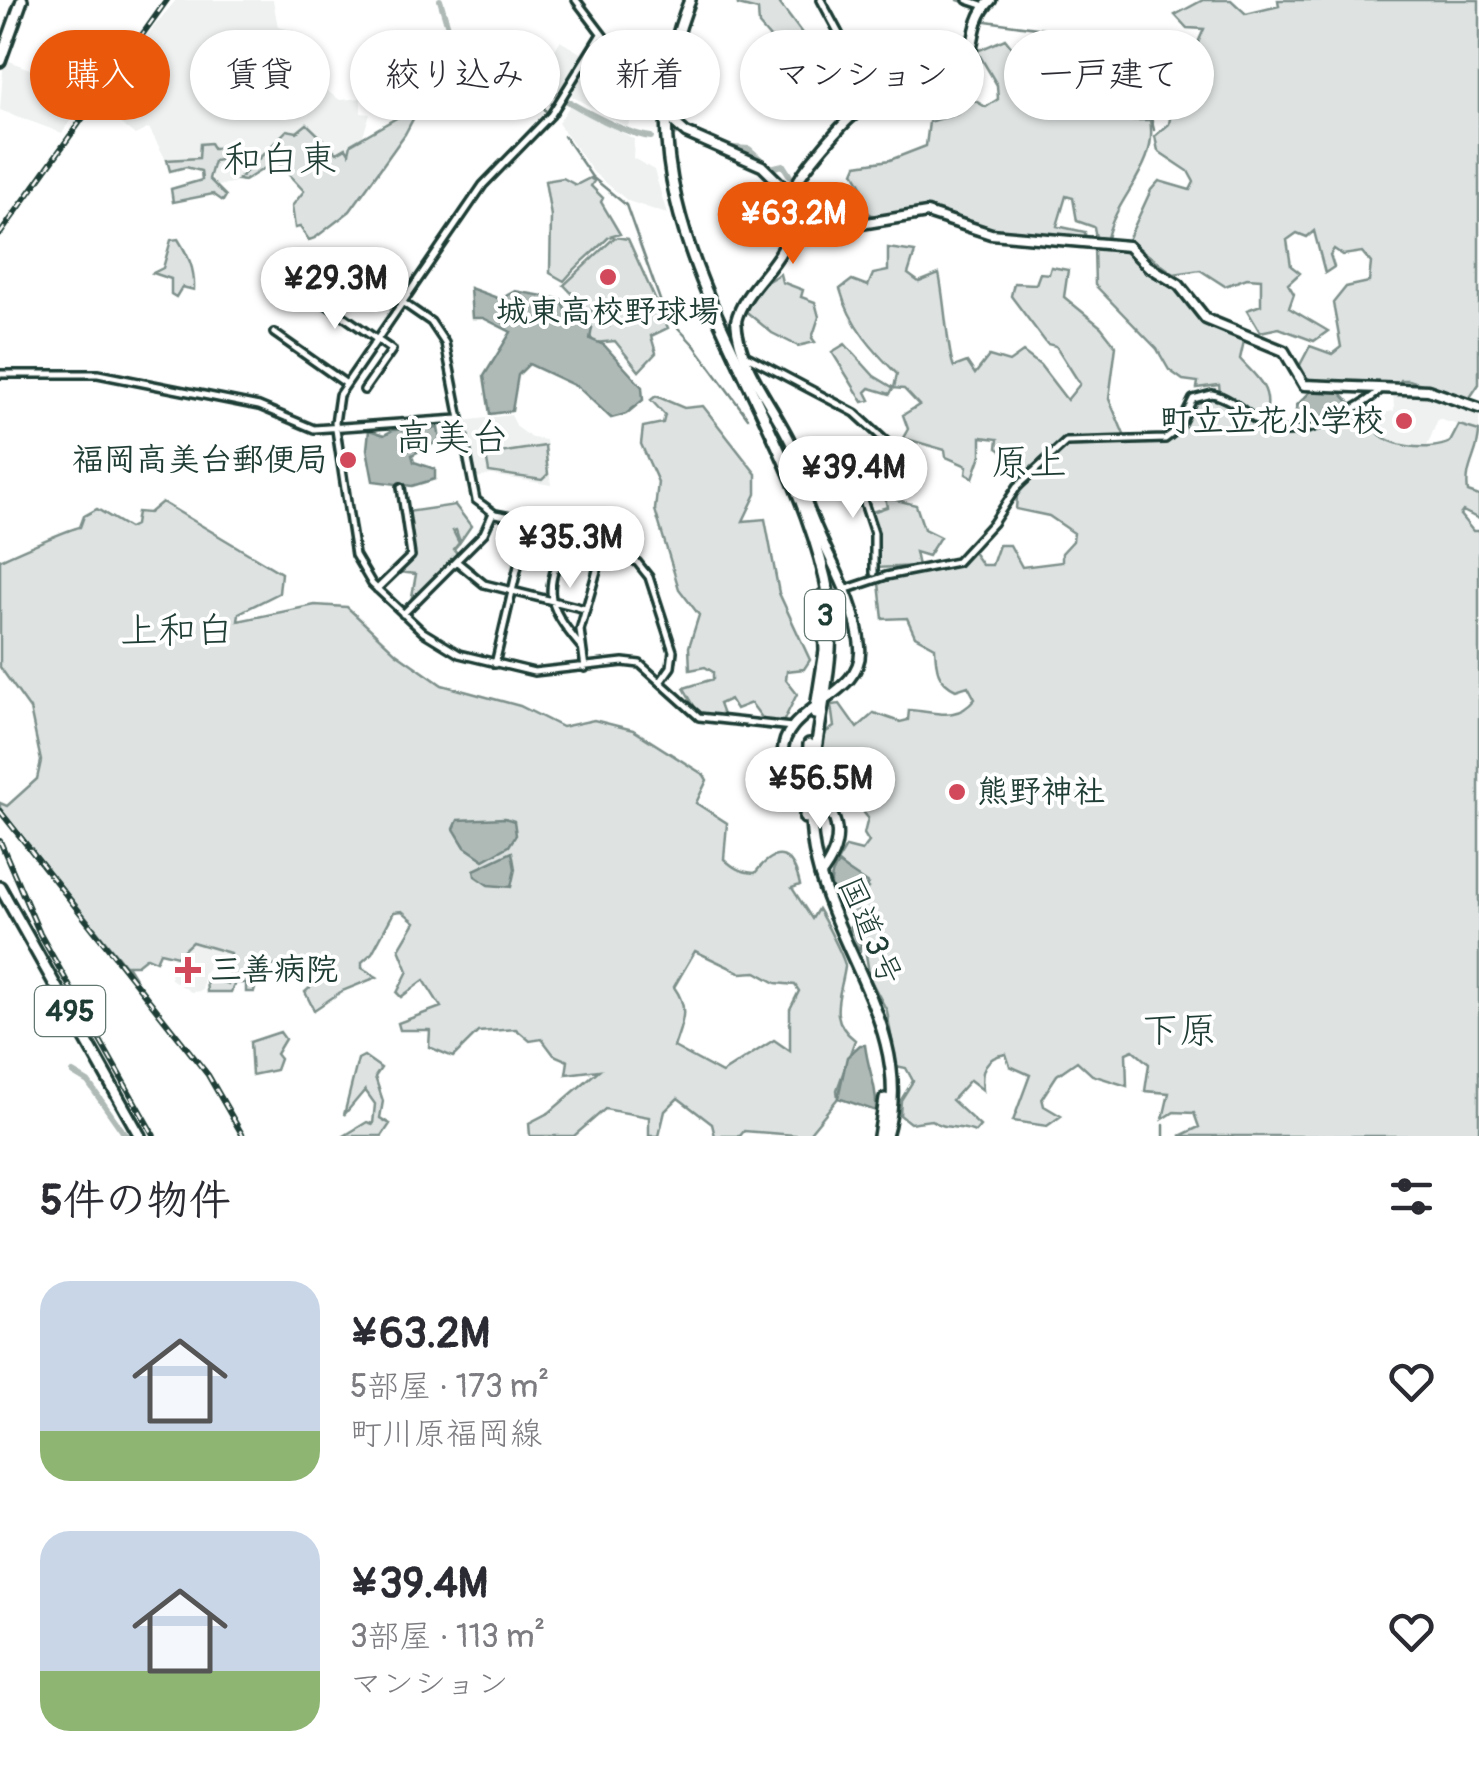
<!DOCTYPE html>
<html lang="ja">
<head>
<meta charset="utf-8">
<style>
  :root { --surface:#fff; --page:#f2f2f3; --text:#2b2b33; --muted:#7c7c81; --accent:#ea580c }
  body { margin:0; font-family:Pangolin,"Klee One",sans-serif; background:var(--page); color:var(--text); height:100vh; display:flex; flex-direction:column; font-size:38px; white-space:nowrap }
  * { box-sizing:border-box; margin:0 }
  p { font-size:32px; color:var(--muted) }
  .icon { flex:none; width:55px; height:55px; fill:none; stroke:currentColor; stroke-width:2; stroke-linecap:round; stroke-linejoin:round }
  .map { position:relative; height:1136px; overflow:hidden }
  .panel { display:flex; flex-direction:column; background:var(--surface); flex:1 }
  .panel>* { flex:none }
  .hud { position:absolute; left:30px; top:30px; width:1420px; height:90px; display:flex; gap:20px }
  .price { position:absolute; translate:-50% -85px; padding:0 22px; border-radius:35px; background:#fff; color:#222; font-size:32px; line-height:65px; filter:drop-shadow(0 2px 5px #0008) }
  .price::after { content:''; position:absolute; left:50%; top:60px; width:30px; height:22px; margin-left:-15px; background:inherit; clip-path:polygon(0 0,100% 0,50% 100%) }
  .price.current { background:var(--accent); color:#fff }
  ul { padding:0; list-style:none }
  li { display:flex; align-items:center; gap:30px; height:250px; padding:0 40px }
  li span { display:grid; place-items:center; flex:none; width:280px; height:200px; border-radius:30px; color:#555 }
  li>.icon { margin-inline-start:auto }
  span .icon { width:120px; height:120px; fill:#fffc; stroke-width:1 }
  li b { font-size:42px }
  h2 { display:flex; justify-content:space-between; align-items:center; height:120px; padding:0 40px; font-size:42px }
  .pill { padding:0 35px; border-radius:45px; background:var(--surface); box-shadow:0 2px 8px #0004; font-size:35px; line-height:90px }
  .pill.current { background:var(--accent); color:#fff }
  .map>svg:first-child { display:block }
</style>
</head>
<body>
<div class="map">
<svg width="1479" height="1136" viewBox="0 0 1479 1136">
  <rect width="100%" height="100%" fill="#fff"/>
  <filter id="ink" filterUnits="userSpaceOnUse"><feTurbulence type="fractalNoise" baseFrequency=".01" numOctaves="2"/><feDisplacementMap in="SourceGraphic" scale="20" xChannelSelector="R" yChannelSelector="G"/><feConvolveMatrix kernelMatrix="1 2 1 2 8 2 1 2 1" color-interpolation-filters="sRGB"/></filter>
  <g filter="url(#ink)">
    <!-- built -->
    <path fill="#eef1f0" d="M176,0H273L278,27L293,30L300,39L293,63L296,77L306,74L317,96L327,91L340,100L361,98V113L370,114L362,138L341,165L310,130L252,165L240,181L213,187L210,157L166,160L149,128L135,135L119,122L116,106L105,100L142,85L134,51Z
      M560,41L582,54L562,90L539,78Z
      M590,58L629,79L645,97L627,127L568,94Z
      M4,59L89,92L62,133L0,110Z
      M571,104L634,139L633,158L654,170L667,214L628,201L594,173L558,123Z
      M1393,389L1429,393L1479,411V431L1438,419L1426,449L1391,442L1371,423L1375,414L1394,411Z
      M511,415L517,427L532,438L546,440L551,485L491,475L472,479L462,421Z
      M191,942L230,953L227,961L211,964L204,974L202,991L191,992L171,979L168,962Z"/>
    <!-- green -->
    <path fill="#dee3e2" stroke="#7e908b" stroke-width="2.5" fill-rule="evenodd" d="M737,0H777L804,36L809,65L816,78L798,84L800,73L759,25L758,10L738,5Z
      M1203,0H1231L1246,14L1279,6L1278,0H1479V384L1469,399L1409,380H1401L1398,385H1320L1301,374L1299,367L1310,346L1332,354L1341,347L1333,303L1346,287L1369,282L1371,263L1362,252L1343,255L1334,249L1330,255L1334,267L1325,273L1314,231L1307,237L1297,233L1287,240L1291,266L1300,273L1288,284L1294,294L1289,308L1328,331L1314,341L1279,328L1260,332L1247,310L1261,305V279L1247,278L1225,286L1200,270L1174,274L1128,240L1151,190L1159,181L1190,190L1194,182L1188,171L1158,151L1155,136L1169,124L1175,90L1155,79L1152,62L1131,42L1150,37L1171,49L1197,45L1204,29L1187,28L1175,15Z
      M1037,35L1051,38L1055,50L1066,46L1076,50L1080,61L1105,70L1123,120H1150C1159,166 1117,195 1107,238H1096L1094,227L1077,221L1073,198L1066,196L1057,226L1085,232V239L975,229L935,211L874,216L853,204L862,186L854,172L857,165L890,160L926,146L929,122L957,114L961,93L986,107L998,99L997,85L977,51L1005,39L1020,58L1030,59Z
      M421,104L405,134L350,211L315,238L309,240L300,227L295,228L292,206L304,191L276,161L244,181L238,180L287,130L297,132L307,124L337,153L346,148L349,153L351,144Z
      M210,143L213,148L241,147L242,156L214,161L209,179L226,196L223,201L213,194L173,202L171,189L202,180L201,171L186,167L170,171L167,160L199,158L200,144Z
      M563,178L576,185L590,178L594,181L591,186L603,198L601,202L620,234L609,237C594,252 578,264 564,281L550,273L551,216L545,181Z
      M615,237L628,239L668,328L651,336L656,353L639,371L615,341L594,343L589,335L591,327L569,318L580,310L609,326V321L586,308L564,285Z
      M178,239C189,257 195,269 194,290L182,287L176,297L171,294V279L153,273L163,268L171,240Z
      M1094,246C1156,252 1162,279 1202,318C1213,329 1231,334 1244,341L1240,359C1253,374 1270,385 1267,408L1258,416L1220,392L1219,385L1197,388L1198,382L1183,380L1169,370L1157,349L1095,285Z
      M888,248L915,252L908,274L919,282L939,274C944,294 948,357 954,367L967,362L975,374L989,356L1009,362L1023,352L1040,365L1067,400L1080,384L1056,346L1047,344L1011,296L1014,283L1036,284L1040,273L1049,274L1051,267L1068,270L1064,297L1101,327L1116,346L1109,399L1125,437L1065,440L1020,480L1015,461L997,448L998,439L981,437V455L973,478L966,474L967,466L946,457L945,450L903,438L908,429L903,415L919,405L904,389L893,388L890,394L870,388L866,392L870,400L863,402L832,352L845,344L874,376L894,388L897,374C875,352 850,326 840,289L852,280L868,286L873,274L888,271Z
      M780,274L782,282L803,290L801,297L815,302L819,317L812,338L815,342L798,346L772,333L743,309L761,285Z
      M656,396L684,408L703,406L756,474V494L743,521L765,519L779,593L810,660L804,669L787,671L786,680L797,694L782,724L766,723L751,703L736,709L730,699L719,704L723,715L719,718L698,713L684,688L713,679V672L705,667L690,670L689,647L699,615L679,589L655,510L658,482L641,444L643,427L663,423L665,415L651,400Z
      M1207,397L1218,398L1282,436L1367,408C1369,412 1369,418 1371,423C1383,449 1430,452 1450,442L1459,425L1479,431C1479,454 1464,467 1468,492L1479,496V519L1463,511L1460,515L1473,531H1479V1136H1180L1199,1127L1194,1113L1174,1112L1163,1119L1169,1093L1145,1091L1149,1064L1133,1050L1126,1053L1127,1086L1092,1075L1077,1061L1057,1075L1042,1098L1044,1106L1061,1116L1047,1126L1013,1121L1030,1075L1010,1066L1006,1054C985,1057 980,1070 983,1090L970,1080L952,1100L980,1126L975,1132C960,1125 945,1130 931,1120L910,1123L900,1115L901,1100L913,1081L906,1068L896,1066L887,1011L870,979L857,900L868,888L837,862L846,847L862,851L869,842L864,834L868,818L861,809H853L843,791L821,795C813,776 820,751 826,732L834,727L831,705L840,704L857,728L874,713L900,722L908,720L909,710C934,711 956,723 975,699L968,686L956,690C936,681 936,666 935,647L915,636L907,618L883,619L879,583L911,572L960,566L973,552L982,565H992L999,545H1010L1022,567L1062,562V553L1073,541L1074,533L1049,516L1016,509L1017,496L1031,478L1072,443L1171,440L1192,406Z
      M545,446L548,474L542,480L489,472L486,455Z
      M885,497L916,505L924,529L940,537L928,556L915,552L918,566L875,568L872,512L887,507Z
      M162,502L281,573L279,593L239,613L238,621L315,605L347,607L396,653L442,685L520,706L562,727L594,720L633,730L704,775L707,780L696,803L727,823L724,859C735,869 741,872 755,873C778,844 793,854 800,885L792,888L812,919L818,909C823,917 846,961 845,967C841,996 826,1018 855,1040L837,1090L838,1098L807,1136L744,1131L740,1136H715L712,1124L678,1098L665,1111L659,1136H649V1117L605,1109L574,1136H530L529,1123L550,1112L599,1070L566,1074L568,1061L554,1055L542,1039L530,1041L516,1029L478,1032L453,1057L429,1047L430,1030H400L398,1023L441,1007L424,980L401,997L397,993L408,971L399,949L415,922L402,911L394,912L372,953L362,962V968L377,977L342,991L314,1010L305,992L314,984L284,965L262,966L254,992H246V983H235L231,992H207L206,978L228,984L230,953L192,942L177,956L160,952L156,961L147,957L137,965H127L135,978L0,809V803L7,806L37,779L41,761L30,709L0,667V560C13,554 71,528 80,527L84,516L97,509L129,528L135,525L137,512L149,513ZM695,951L741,973L756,972L776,983L795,985L799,991L790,1009V1051L774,1040L722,1073L674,1047C682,1023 690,1009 674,987Z
      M455,505L471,526L460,542L456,530L453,531L459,543L454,549L458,555L411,602L416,574L399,572L413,556L407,512Z
      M280,1032L285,1039L276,1054L280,1059L276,1070L252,1075L250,1042Z
      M364,1056L381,1068L375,1077L383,1101L380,1118L390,1124L382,1136H344L367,1122L373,1124L375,1104L365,1090L344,1115L358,1059Z"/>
    <!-- water -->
    <path fill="#afbab7" stroke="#758883" stroke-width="2.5" d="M470,288L500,299L515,291L561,299L572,322L592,328L590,339L604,345L642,387L643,400L626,414L611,418L578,387L529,364L518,375L512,411L490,414L484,376L511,332L483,318H472Z
      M1311,391L1340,392L1353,406L1293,426L1297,405Z
      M438,428L440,440L412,455L414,462L435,469V479L412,486L373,481L367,449L369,430L384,435L393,430Z
      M505,818L514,821L516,835L509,846L484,860L465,847L454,829L458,820Z
      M512,852L515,869L511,887L488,885L475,876L474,870Z
      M838,864L868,884L857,900L864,921L860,950L849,936L852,920C838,902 821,886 838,864Z
      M860,1045H865C868,1071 877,1084 876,1111L838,1098L847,1057Z"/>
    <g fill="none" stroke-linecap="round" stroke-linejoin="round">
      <!-- stream -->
      <path stroke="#758883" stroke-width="2.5" d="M958,0L974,5
        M986,11V21L1051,30L1097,54L1126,47L1151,68L1149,109L1154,130
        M454,57L455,32
        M455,59L466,76L467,90
        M530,78L534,84
        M535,88L547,114
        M564,136L592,177L626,205L665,314L694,345L748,418
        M1164,1136V1125"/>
      <!-- river -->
      <path stroke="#afbab7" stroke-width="6" d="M440,0L448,27L455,32C502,59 603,131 651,137
        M671,135L680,132L703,146L749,149L770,168L783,165L795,184
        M73,1073L88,1082L126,1136"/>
      <defs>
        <path id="minor" d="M576,0L658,108
          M821,0L852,58
          M967,0L985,6
          M601,34L551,115L483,185L339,395L335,423L355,555L372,584L423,632L459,654L534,672L623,662L640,664L699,717L792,727
          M290,279L392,350L364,390
          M402,302L431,322L445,343L476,500L495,514L555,525L637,562L649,577L673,651L671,667L661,681
          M274,333L345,383
          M745,355L855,413L894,449
          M0,374H98L259,406L314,429L458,419
          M570,531C544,590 542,600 582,648
          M456,561L484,584L585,609
          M874,573V533L863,500L875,482
          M377,589L411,556L401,487
          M847,589L886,576L957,562L993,523L1017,487L1066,442L1165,439L1178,429L1193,399L1212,394C1237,399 1251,422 1274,430C1301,440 1364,408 1382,388
          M403,614L484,533L493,513
          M495,664L529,519
          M585,668L580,630L604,546"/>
        <path id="major" d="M658,108L686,133L762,166L807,210L834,221L861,224L927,213L991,234L1128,246L1148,266L1179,285L1206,319L1284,351L1304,385L1428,390L1479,408
          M804,781L783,758C777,706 865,699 860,647C855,593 824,554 807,504C800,485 801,463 792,445C773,404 739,368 736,321C743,293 768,275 782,250C795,228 791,207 797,184C799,174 845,120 855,114C885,97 928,106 957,83C979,64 965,25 991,0
          M810,789C843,815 845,844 820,876"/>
        <path id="highway" d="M690,0C603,211 779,382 825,578C848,674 793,766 817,863C838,953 915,1038 886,1136
          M0,61L22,0
          M646,93L659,90
          M815,714L825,651L823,595
          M805,818L809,744
          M0,887L140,1136
          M879,1136L885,1099"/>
      </defs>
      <!-- minor casing -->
      <use href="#minor" stroke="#1f3d34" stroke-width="12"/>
      <!-- major casing -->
      <use href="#major" stroke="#1f3d34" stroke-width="15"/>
      <!-- highway casing -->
      <use href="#highway" stroke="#1f3d34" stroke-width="16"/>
      <!-- minor -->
      <use href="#minor" stroke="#fff" stroke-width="5"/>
      <!-- major -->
      <use href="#major" stroke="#fff" stroke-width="8"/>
      <!-- highway -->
      <use href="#highway" stroke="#fff" stroke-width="9"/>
      <defs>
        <path id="rail" d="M0,234L167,0
          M0,811L208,1075L243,1136
          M0,841L40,934L154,1136"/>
      </defs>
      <!-- rail casing -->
      <use href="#rail" stroke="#1f3d34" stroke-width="6"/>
      <!-- rail -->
      <use href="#rail" stroke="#fff" stroke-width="2.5" stroke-dasharray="8" stroke-linecap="butt"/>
    </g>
  </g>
  <!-- markers -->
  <g fill="#d1495b" stroke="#fff" stroke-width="4">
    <circle cx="608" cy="277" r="10"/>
    <circle cx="1404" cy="421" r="10"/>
    <circle cx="348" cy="460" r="10"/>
    <circle cx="957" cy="792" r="10"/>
    <path d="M183 955h10v10h10v10h-10v10h-10v-10h-10v-10h10z"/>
  </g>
  <g text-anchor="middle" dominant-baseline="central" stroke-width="8" stroke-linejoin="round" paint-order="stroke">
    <!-- shield labels -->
    <g fill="#fff" stroke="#627771" stroke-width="2.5">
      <rect x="805" y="590" width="40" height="50" rx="8"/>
      <rect x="35" y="986" width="70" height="50" rx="8"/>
    </g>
    <g font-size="30" font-weight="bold" fill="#1f3d34">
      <text x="825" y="615">3</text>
      <text x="70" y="1011">495</text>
    </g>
    <!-- poi labels -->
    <g font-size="32" font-weight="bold" fill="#1f3d34" stroke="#fff" text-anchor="end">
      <text x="608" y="312" text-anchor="middle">城東高校野球場</text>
      <text x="1384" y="421">町立立花小学校</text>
      <text x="328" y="460">福岡高美台郵便局</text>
      <text x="977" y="792" text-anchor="start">熊野神社</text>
      <text x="210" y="970" text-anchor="start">三善病院</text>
    </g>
    <!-- street labels -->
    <g font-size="32" fill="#1f3d34" stroke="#fff">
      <text transform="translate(870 931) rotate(67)">国道3号</text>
    </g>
    <!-- quarter labels -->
    <g font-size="38" fill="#1f3d34" stroke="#fff">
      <text x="280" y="160">和白東</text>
      <text x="452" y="438">高美台</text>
      <text x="1029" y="463">原上</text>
      <text x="177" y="631">上和白</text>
      <text x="1179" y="1031">下原</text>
    </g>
  </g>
</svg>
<b class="price current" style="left:793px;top:267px">¥63.2M</b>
<b class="price" style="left:335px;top:332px">¥29.3M</b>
<b class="price" style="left:853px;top:521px">¥39.4M</b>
<b class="price" style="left:570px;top:591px">¥35.3M</b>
<b class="price" style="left:820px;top:832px">¥56.5M</b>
<div class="hud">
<a class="pill current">購入</a>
<a class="pill">賃貸</a>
<a class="pill">絞り込み</a>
<a class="pill">新着</a>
<a class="pill">マンション</a>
<a class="pill">一戸建て</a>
</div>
</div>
<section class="panel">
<h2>5件の物件<svg class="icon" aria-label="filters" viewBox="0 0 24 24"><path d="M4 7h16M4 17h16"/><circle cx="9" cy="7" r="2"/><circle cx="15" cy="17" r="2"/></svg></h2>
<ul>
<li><span style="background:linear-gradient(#c9d6e8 75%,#8fb573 0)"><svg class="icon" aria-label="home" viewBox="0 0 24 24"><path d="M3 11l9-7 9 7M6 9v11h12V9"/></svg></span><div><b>¥63.2M</b><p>5部屋 · 173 m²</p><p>町川原福岡線</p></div><svg class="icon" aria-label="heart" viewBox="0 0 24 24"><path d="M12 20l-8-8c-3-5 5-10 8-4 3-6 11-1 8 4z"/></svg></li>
<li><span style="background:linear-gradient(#c9d6e8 70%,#8fb573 0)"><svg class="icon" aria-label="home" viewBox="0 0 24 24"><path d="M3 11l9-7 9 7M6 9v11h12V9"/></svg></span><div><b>¥39.4M</b><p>3部屋 · 113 m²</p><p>マンション</p></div><svg class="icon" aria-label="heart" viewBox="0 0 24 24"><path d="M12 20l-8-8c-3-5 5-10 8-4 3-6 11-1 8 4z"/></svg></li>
</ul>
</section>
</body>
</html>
